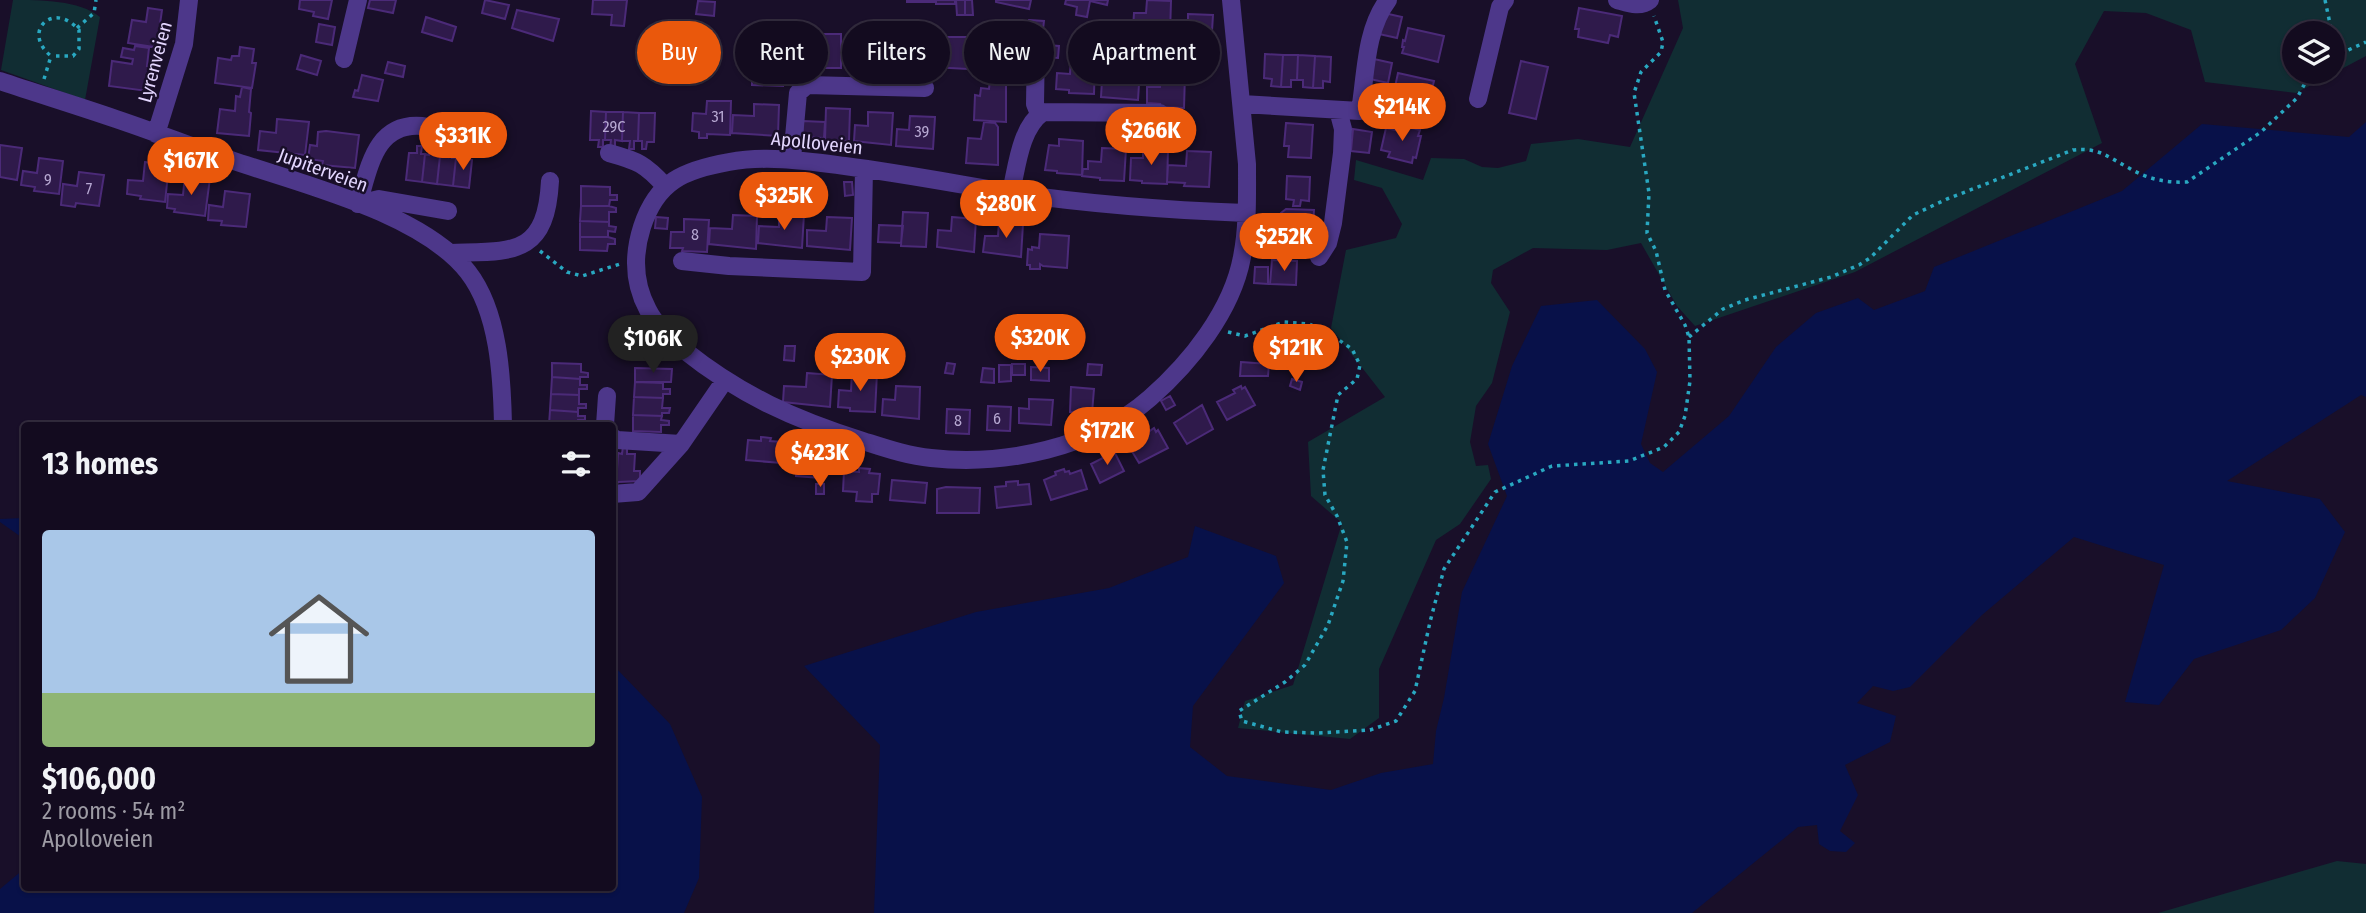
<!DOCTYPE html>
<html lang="en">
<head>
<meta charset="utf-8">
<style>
  :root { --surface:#130b1f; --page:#1c1428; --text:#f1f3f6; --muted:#9d9ba4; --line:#322b3d; --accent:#ea580c }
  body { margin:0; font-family:"Fira Sans Condensed",sans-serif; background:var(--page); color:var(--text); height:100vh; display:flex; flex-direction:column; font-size:26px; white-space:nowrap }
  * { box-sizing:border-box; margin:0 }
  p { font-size:23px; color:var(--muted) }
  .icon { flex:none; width:38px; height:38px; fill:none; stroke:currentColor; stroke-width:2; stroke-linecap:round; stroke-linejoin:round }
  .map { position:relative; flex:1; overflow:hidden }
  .side { position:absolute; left:21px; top:422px; width:595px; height:469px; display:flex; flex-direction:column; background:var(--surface); border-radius:7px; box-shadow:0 2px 5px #0004,0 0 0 2px var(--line) }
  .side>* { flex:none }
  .hud { position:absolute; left:637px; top:21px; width:665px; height:63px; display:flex; gap:14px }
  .controls { position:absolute; left:2282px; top:21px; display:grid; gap:14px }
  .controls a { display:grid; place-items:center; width:63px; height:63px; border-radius:50%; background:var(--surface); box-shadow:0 2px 5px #0004,0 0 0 2px var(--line); font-size:35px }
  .price { position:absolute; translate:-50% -60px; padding:0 16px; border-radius:24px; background:var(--accent); color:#fff; font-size:23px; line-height:46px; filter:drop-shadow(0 2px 4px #0008) }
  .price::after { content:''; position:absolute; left:50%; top:42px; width:21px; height:16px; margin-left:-10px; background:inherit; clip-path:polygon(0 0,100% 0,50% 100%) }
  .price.current { background:#222; color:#fff }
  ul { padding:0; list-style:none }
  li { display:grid; align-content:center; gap:14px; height:371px; padding:0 21px }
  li+li { border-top:2px solid var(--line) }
  li span { display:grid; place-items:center; height:217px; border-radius:7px; color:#555 }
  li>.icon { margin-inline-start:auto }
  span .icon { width:126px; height:126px; fill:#fffc; stroke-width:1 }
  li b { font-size:30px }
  h2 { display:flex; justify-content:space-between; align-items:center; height:84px; padding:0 21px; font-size:30px }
  .pill { padding:0 24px; border-radius:32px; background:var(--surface); box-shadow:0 2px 5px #0004,0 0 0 2px var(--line); font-size:24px; line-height:63px }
  .pill.current { background:var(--accent); color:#fff }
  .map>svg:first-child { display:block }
</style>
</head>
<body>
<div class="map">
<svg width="2366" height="913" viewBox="0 0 2366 913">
  <rect width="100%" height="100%" fill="#190f29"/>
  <!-- green -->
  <path fill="#112d33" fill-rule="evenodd" d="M13,0C41,0 79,0 100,17L85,100L1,70Z
    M1678,0H2366V56L2296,93L2205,82L2191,30L2146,13L2104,11L2075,64L2102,143L1855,272L1695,326L1677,306L1641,243L1607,250L1533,248L1493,270L1491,283L1510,312L1492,383L1476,406L1470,442L1476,466L1488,465L1491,479L1460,524L1436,540L1379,669V718L1350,739L1238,728L1245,701L1293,685L1342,523L1311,496L1308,442L1385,397L1331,328L1346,250L1396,238L1402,224L1382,188L1354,180L1356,160L1423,180L1431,158L1464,159L1482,167L1498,168L1526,161L1531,144L1578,139L1630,147L1683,28ZM2333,33V72H2294V33Z
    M2337,861L2366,864V913H2158Z"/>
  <!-- water -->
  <path fill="#081149" d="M2366,122V397L2361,395L2227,481L2320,499L2345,532L2315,598L2281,630L2194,659L2159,705L2125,702L2164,565L2074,537L1982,615L1910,687L1893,691L1873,686L1857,703L1896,716L1890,742L1845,765L1858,795L1840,831L1855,843L1846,852L1830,851L1819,844L1817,825L1798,827L1692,913H874L880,745L804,666L976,612L1109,588L1188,557L1195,526L1276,556L1284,583L1193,706L1190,747L1227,776L1331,790L1381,773L1433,764L1436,731L1444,698L1462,592L1507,496L1488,444L1512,366L1541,306L1597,300L1645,349L1657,372L1641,444L1650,463L1663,472L1729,416L1776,347L1816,313L1858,298L1874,310L1925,291L1934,267L2122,191L2202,124L2349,137Z
    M24,518V539L0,522V519Z
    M613,665L670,724L702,797L699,878L684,913H0V889L24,869V887H612Z"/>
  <!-- building -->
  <path fill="#2f1a4b" stroke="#4b2a78" stroke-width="2" d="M300,0H332L328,19L313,16L314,12L299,9Z
    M370,0H396L393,13L368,8Z
    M485,0L509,5L505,19L482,13Z
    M593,0H627L624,26L611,25L612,15L592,14Z
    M907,0H955V4H936V2H907Z
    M956,0H965V15H957Z
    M965,0H972L973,15H965Z
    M996,0H1031L1029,9L996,2Z
    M1066,0H1108L1107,5L1090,1L1087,17L1076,15L1077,7L1065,4Z
    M1147,0L1171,1L1170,33L1133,29L1134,13H1146Z
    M698,1L715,2L714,16L696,14Z
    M148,8L162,10L160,24H163L160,48L128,43L132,20L146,22Z
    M1579,8L1622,16L1618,37L1610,35L1608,43L1578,37L1579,29H1575Z
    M517,10L559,19L553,41L512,28Z
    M1384,13L1402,17L1397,38L1379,34Z
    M1188,14L1213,15L1211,47L1172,42L1175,27H1188Z
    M426,17L456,27L452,41L422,32Z
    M1029,20L1044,21L1042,38L1033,37L1028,32Z
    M319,24L335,27L332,45L316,42Z
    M1408,28L1444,36L1438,62L1402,53L1404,47H1402L1403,40L1405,41Z
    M817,34H841V68H816V65H804V49H817Z
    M901,34H926V68H916V71H910V68H901V65H888V48L901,49Z
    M859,35H883V67L846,65V49H858Z
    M944,37H968V69L931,67V51H944Z
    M1004,43L1020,44L1019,56L1022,57L1021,81L987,79L989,54L1003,55Z
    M1045,45L1059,46L1058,58L1045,57Z
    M135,46L149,48L147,66H150L147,91L109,86L112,61L132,64L133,59L121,57L123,48L134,50Z
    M240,47L254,49L252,63H256L252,88L215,83L218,58L231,60L232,56H239Z
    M766,49H782L783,86L752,85V61H766Z
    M1265,54L1283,55L1281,87L1271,86L1272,79L1264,78Z
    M301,55L321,61L317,75L297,69Z
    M1283,55H1298L1297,80H1291V87H1281Z
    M1298,55L1315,56L1313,88L1303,87V80H1297Z
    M1315,56L1331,57L1330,82L1323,81V88H1313Z
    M1071,59L1095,60L1094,94L1069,93V90L1056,89L1057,73L1070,74Z
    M1374,59L1392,63L1388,83L1370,79Z
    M1521,61L1548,67L1536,119L1509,113Z
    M388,62L405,66L403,77L385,73Z
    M1115,67L1140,68L1138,100L1101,97L1102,80L1115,81Z
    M1161,73L1185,74L1184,108L1159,107L1160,104L1147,103V87H1160Z
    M1398,73L1434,81L1427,109L1404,102V104L1392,101Z
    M362,75L383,80L378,101L353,97L355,90L358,91Z
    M990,80L1006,81V122L974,120L975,95L980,96L981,88L989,89Z
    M242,87L251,89L249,112L251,113L249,136L217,133L220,109L235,111L236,96L240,97Z
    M707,101H731L730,135L707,134V138H699V132L692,131L693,113L706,114Z
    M754,104L779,105L778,136L732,133L733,115L754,116Z
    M826,108L850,109L849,141L825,140Z
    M591,111L606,112L605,140H603V147H598L599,140H590Z
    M606,112H623L622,141L615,140V148H610L611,140H605Z
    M623,112L639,113L638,141H634V149H629L630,141H622Z
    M868,112L893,113L891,145L854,141L855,125L868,126Z
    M639,113H655L654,142H647L646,149H642V141H638Z
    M910,116L935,117L933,149L896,146L897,129L909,130Z
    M277,119L309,122L305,155L258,150L260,131L276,133Z
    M803,121L825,122L824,138L802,137Z
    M984,122L995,123L998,127V165L966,163L968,138L981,139Z
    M1286,123L1313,125L1311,158L1288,157L1289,146H1284Z
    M1396,124L1420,130L1418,136H1421L1416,158L1413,157L1412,163L1388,157L1390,152L1381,150L1386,128L1395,130Z
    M1353,129L1372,132L1369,153L1351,151Z
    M326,131L359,135L355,168L322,165L323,161L308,159L310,145L317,146L318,132Z
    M1059,139L1083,141L1082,175L1057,173V171L1045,170L1049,145L1059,146Z
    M0,145L22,148L17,180L0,177Z
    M417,146H422L421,154H425L422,182L406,180L409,153H417Z
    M430,147L434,148L433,155L440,156L437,184L422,182L425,154L429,155Z
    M1102,148L1126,149L1124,181L1100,180V178L1082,176L1083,169H1088V161L1101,162Z
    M1143,149L1168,150L1167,184L1142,183V181L1130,180L1131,158H1143Z
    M448,150H453L452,158H456L453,186L437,184L440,156L448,157Z
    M461,151H465L464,159L472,160L469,188L453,186L456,158L460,159Z
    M1187,151L1211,152L1209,187L1184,186L1185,183L1167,182L1168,165L1186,166Z
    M39,158L63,161L59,194L34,191L35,187L21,185L23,171L37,173Z
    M145,162L169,165L165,202L140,199L141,196L127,194L128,180L143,181Z
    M79,172L104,175L99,206L76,203L75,207L61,205L63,184L77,186Z
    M185,175L210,178L205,216L174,212L175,209L167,208L168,194L183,195Z
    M1287,176L1310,177L1309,201L1301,200L1300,206H1293L1294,200L1286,199Z
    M844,182H852L853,195L845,196Z
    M581,186L610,187V195H617V200H610L609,206H581Z
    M225,191L250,194L246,227L221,225L222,221L208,220L209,205L223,207Z
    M581,206H609L616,208V212H609V222L580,221Z
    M1286,209L1314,210L1312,241L1284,242L1285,231L1280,230L1281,213Z
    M903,212L928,213L926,247L901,246Z
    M779,213L804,214L802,248L758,243L759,226L779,227Z
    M733,215L757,216L756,249L709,244L710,228L732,229Z
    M656,217L668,218L667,229L655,228Z
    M827,217L852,218L850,250L807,246V230L826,231Z
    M952,217L976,219L974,252L937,247L938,230L951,231Z
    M684,219L709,220L707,252L682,251L683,248H670L671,232H684Z
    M580,221L609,222V226L616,227L615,232L608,231V237H580Z
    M999,222L1023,224L1021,257L983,252L985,236H998Z
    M1258,224H1267L1266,237H1257Z
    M879,225L903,226L901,243L878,242Z
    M1040,234L1069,236L1067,268L1043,266L1040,264V269H1030V265H1027L1028,249L1032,250V247L1039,248Z
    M580,237H608L615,239V244H608L607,251L580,250Z
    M1272,260L1297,261L1296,285L1270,284Z
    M1255,267H1268V284L1254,283Z
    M785,346H795L794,361L784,360Z
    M1241,362L1269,364L1268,376H1240Z
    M552,363L581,364V372L588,373V377H580V379L552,377Z
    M947,363L955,364L953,374L945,373Z
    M1012,364H1025V375H1012Z
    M1088,364L1102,365L1101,375H1087Z
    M999,365H1011V381L999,382Z
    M1031,367L1049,368V381L1031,380Z
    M635,368L672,369L671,382H635Z
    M983,368L994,369V383L981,382Z
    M852,372L877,373L875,412L850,411V408L838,407L839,390L851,391Z
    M807,373L832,375L830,407L783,402L784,386L806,387Z
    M552,377L580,379V385H587V389H579V395L551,394Z
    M1292,379L1302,382L1300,390L1290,386Z
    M635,382L663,383V389H670V394H663V398L634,397Z
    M896,386L920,387L919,419L882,415L883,399L895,400Z
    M1241,386L1242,389L1245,387L1255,405L1227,420L1217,402L1235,393L1233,390Z
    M1071,387L1094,389L1092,413L1070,412Z
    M551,394L579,395V404H586V408H578V412L550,410Z
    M1170,396L1175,405L1166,410L1161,401Z
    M634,397L663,398L662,408H670L669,413H662V416L633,415Z
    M1029,399L1053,400L1051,425L1019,423V408L1029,409Z
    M1202,405L1213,429L1187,444L1174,423Z
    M988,406L1011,407L1010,431L987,430Z
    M947,409L970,410L969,434L946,433Z
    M550,410L578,412V416H585V420H578L577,425H549Z
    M633,415L662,416L661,420L669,421V425H661V432L633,431Z
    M1154,428L1156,432L1158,430L1168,448L1139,463L1130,448L1148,436L1147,433Z
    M761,437L771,438L770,441L782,442L781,463L746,460L748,440L761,441Z
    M612,446H615L614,453H618L616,486H614L612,482Z
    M623,446L627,447V454H635L634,471H640V481L618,482L616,486L618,453L622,454Z
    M1109,451L1111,455L1115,453L1124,471L1100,483L1091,464L1103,458L1102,455Z
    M797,456L822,458L820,478L796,476Z
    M859,468L870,469L869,473L880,474L878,494H872V502L856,501L857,492L843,491L844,471L859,472Z
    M1064,469L1065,472L1069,471L1070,474L1081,470L1087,489L1051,500L1044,480L1056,475L1055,472Z
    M892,480L927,483L925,503L890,500Z
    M1018,481V485L1029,484L1031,504L997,508L995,487L1006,486V482Z
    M816,484H824V494H816Z
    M946,487L980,488L979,513H937V489Z"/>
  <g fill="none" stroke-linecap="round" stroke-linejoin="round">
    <!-- path -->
    <path stroke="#29a8c1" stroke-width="3.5" stroke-dasharray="3.5 5" stroke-linecap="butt" d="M2325,0L2332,33
      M77,28L94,13L96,0
      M2333,57L2366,42
      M44,79L51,56C21,32 53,0 79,30V49L73,56H51
      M540,251L567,272L582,276L620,264
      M1228,332L1245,336L1284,322L1309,324L1330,334L1352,349L1360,365L1357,379L1338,395L1323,470L1325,495L1337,516L1347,542L1343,581L1328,625L1305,665L1285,682L1239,711L1242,721L1282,732L1318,733L1370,730L1396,721L1415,691L1430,622L1444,569L1495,492L1552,466L1629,461L1664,447L1679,432L1685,416L1690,381L1689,337L1685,325L1665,290L1656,251L1647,233L1649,193L1634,93L1641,72L1661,52L1663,42L1654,16
      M1689,337L1723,309L1745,300L1831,277L1859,265L1870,258L1913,215L1947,199L2073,150C2098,147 2108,157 2129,168C2147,179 2166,183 2187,182L2261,132L2297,98L2311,72"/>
    <!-- minor -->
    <path stroke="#4d378a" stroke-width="18" d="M1231,0L1247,164C1247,195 1248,227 1242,257C1232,311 1190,363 1150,398C1093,448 1005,466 931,458C908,456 885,448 863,441C796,420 740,395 684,350C671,338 656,326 648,310C634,284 633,255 642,227C657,181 684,170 729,162C767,155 806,161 845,166C899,173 952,183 1006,192C1086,204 1165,210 1246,213
      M1617,0C1628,3 1640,8 1650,0
      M1036,42L1035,104L1039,114
      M344,59L358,0
      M0,81C39,94 78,106 116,119C155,132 192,147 231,160C301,184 422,213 468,272C499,312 502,377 503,425
      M1478,99L1500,7L1505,0
      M1242,104L1360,111C1366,75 1365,30 1388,0
      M156,134L184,44L189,0
      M609,153C638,161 645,164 665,186
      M792,159L798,93L807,85L925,88
      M1011,192C1017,167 1020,128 1043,112L1160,113
      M358,204C369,170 374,122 422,126C432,127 444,132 454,135
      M358,204L379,199L448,211
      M451,253C512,251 546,257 550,181
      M1319,257L1328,243L1333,223L1342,153L1343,129L1338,110
      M682,261L729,266L862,272L864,169
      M605,425L607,396
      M612,437L617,440L681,444
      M612,494L638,492L681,444L725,380"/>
  </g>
  <g text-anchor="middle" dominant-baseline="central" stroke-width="5" stroke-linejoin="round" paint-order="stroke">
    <!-- number labels -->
    <g font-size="16" fill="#b7a8d2">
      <text x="718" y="116">31</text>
      <text x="614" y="126">29C</text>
      <text x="922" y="131">39</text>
      <text x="48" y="179">9</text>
      <text x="89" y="188">7</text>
      <text x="695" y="234">8</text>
      <text x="997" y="418">6</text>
      <text x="958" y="420">8</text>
    </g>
    <!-- street labels -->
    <g font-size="19" fill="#e4d7ff" stroke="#190f29">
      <text transform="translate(155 62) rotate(-75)">Lyrenveien</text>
      <text transform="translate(817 143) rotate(6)">Apolloveien</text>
      <text transform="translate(323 170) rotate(20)">Jupiterveien</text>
    </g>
  </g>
</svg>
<div class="controls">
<a><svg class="icon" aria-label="layers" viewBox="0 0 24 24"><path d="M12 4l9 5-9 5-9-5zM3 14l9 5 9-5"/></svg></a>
</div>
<b class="price" style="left:1402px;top:143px">$214K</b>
<b class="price" style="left:1151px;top:167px">$266K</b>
<b class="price" style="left:463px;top:172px">$331K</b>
<b class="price" style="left:191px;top:197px">$167K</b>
<b class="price" style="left:784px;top:232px">$325K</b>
<b class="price" style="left:1006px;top:240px">$280K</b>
<b class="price" style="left:1284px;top:273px">$252K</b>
<b class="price" style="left:1040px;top:374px">$320K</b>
<b class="price current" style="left:653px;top:375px">$106K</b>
<b class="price" style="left:1296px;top:384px">$121K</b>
<b class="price" style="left:860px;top:393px">$230K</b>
<b class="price" style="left:1107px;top:467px">$172K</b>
<b class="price" style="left:820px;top:489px">$423K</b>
<div class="hud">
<a class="pill current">Buy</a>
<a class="pill">Rent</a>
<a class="pill">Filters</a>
<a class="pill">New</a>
<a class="pill">Apartment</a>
</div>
<section class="side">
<h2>13 homes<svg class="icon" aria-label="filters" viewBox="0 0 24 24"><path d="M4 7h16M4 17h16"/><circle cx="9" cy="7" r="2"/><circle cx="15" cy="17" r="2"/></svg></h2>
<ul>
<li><span style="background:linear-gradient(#a9c7e8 75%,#8fb573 0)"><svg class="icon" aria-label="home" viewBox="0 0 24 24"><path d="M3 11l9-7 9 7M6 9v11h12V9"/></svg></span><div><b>$106,000</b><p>2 rooms · 54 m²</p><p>Apolloveien</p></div></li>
</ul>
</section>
</div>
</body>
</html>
